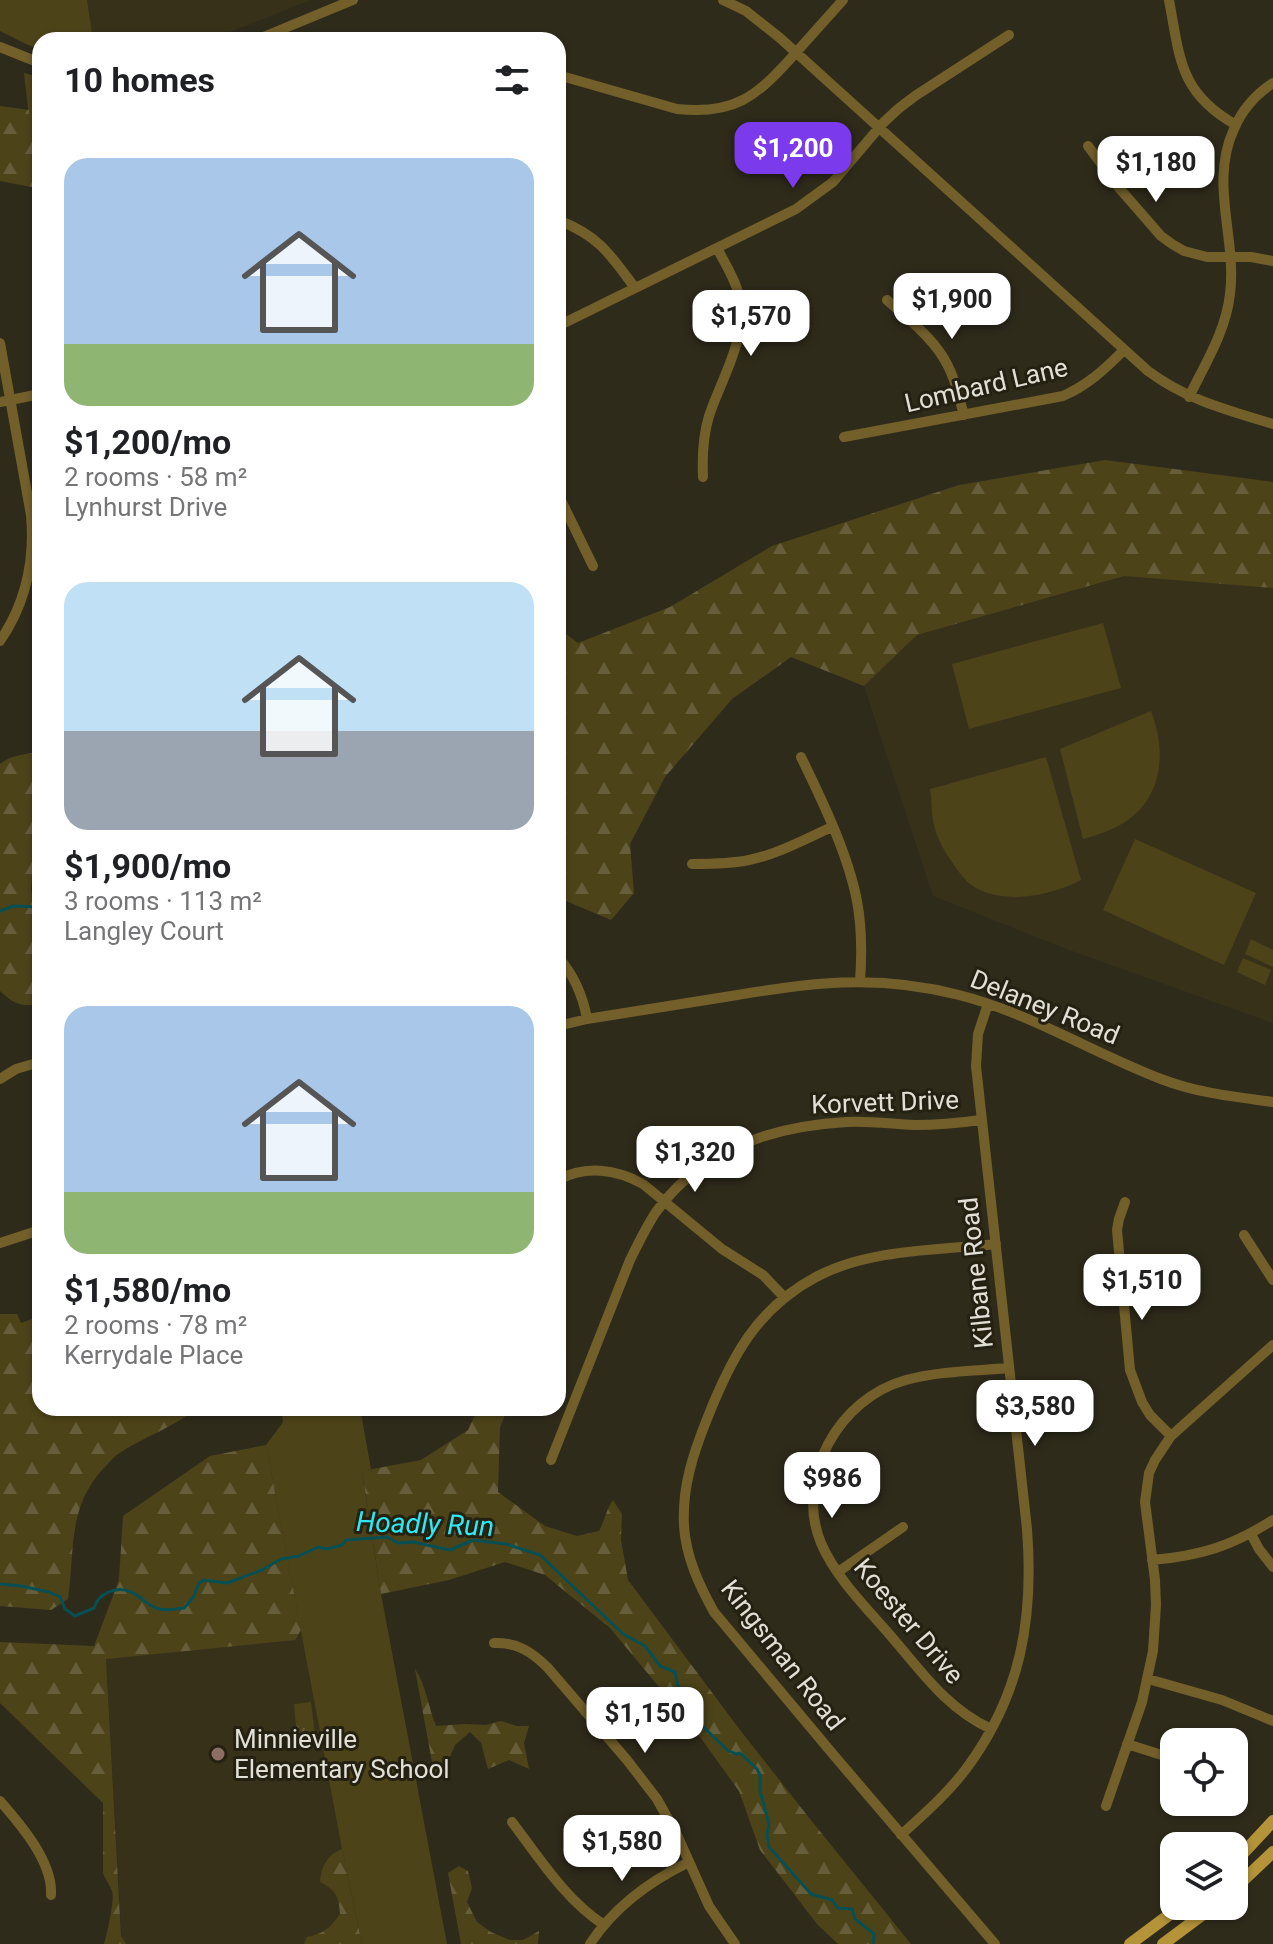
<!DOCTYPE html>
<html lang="en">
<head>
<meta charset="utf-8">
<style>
  :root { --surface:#fff; --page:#f6f6f6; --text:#202124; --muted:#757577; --accent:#7c3aed }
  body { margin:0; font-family:Roboto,sans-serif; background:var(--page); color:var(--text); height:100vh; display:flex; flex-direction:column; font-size:30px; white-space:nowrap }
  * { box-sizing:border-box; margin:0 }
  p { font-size:26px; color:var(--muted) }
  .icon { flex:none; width:44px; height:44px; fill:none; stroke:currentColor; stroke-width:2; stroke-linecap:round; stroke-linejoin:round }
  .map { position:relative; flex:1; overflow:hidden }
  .sheet { position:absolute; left:32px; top:32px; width:534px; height:1384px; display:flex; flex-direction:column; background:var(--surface); border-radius:24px; box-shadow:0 2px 6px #0004 }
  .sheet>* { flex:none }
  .controls { position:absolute; left:1160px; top:1728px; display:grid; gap:16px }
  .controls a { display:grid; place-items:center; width:88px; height:88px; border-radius:16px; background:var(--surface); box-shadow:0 2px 6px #0004; font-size:40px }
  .price { position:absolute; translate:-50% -68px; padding:0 18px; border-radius:16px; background:#fff; color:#222; font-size:26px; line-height:52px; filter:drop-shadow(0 2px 4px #0008) }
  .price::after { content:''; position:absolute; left:50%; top:48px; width:24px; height:18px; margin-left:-12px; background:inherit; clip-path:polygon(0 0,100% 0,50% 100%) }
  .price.selected { background:var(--accent); color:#fff }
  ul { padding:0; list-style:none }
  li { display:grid; align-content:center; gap:16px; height:424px; padding:0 32px }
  li span { display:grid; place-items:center; height:248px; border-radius:24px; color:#555 }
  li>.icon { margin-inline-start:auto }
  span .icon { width:144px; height:144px; fill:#fffc; stroke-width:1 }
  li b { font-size:34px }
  h2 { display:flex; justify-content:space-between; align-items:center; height:96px; padding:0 32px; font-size:34px }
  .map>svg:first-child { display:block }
</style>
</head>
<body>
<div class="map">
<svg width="1273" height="1944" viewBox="0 0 1273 1944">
  <defs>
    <pattern id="forest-firs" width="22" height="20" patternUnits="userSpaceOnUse" patternTransform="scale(2)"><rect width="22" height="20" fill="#4d4319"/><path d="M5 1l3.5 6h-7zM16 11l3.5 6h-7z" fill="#665e3a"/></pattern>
    <pattern id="park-tufts" width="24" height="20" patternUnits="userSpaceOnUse" patternTransform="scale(2)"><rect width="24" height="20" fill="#4d4319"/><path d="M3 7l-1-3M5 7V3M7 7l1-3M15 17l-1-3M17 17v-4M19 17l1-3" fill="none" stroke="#665e3a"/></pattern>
  </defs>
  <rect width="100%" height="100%" fill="#2f2b1b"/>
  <!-- built -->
  <path fill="#37311a" d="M87,0H311L210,40H93Z
    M1124,576L1273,588V1023L1061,947L933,896L864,686L917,635Z
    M268,1453L342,1849L362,1944H122L106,1659L127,1516Z"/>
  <!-- grass -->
  <path fill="#4d4319" d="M0,0H87L93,40H40V49L28,45L0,31Z
    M24,73L40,77V193L37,188Z
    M1103,623L1121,688L969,729L952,664Z
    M1151,711C1163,741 1165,780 1142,807C1127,825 1105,833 1083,839L1060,749Z
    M1046,757L1081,880C1052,895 1011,904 980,890C966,884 958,871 950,859C942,848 935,833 933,820C931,810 932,799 930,789Z
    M1135,839L1256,893L1224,965L1103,910Z
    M1251,939L1273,950V967L1245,954Z
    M1243,958L1271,970L1265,985L1237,972Z
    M281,1408H360L371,1469L362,1472L381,1594L447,1944H362L342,1849L266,1445L283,1422Z"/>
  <!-- forest -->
  <path fill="url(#forest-firs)" d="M0,106L29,110L37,188L0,181Z
    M1105,460L1273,482V588L1124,576L917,635L864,686L791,657L732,699L665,777L630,844L634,893L611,920L566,901L558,893V628L578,643L670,607L772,546L959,485Z
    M40,752V841L36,844L33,861L31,890L40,938V998L33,1005C17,1006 11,1001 0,991V764C11,755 26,754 40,752Z
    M0,1314H17L21,1323L40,1316V1408H197C174,1427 146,1436 121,1452C114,1456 109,1463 103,1469C67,1508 75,1551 68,1599L51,1610L0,1606Z
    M478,1408H508L500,1427L498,1492L545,1526L577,1536L599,1531C605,1521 606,1509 613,1500L622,1514L621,1540L628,1580L740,1730L810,1819L911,1944H838L817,1924L760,1850L739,1791L695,1730L610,1628L545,1575L505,1562L449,1580L381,1594L362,1471L421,1460L468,1430Z
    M266,1445L301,1630L295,1640L106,1659L121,1936L126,1944H104C107,1935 115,1899 112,1891C110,1885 105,1879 103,1873V1803L0,1703V1642L94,1646L119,1580L123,1516L210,1456Z
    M415,1669C427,1687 428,1707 436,1726L464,1724L486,1725L501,1721L517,1726H529L524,1743L529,1769L509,1760L488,1769L481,1743L470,1732L455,1745L446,1766L434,1773Z
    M342,1849L362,1944H304L307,1937C325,1933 330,1928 340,1914C339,1896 335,1889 320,1882C321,1867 327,1855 342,1849Z
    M459,1866L468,1871L472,1888L467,1902L477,1922L491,1932L510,1940H523L539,1931L538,1944H461L448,1873Z"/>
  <!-- park -->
  <path fill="url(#park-tufts)" d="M311,1702L315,1735L297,1737L294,1704Z"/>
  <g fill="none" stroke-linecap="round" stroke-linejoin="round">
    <!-- stream -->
    <path stroke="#065054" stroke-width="3" d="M0,911L13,906L40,907
      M0,1584L21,1586L49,1592L60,1597L65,1609L75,1616L94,1608C98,1594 116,1585 131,1592C141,1596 147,1606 159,1609C167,1611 176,1609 184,1608L193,1598L199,1583L204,1580L227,1583L262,1570L281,1559L299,1556L318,1547L326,1549L342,1545L346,1540L387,1537L398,1543L413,1542L450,1550L473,1540L506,1544L540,1555L623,1634L645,1646L660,1666L675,1672L681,1702L685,1709L727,1750L736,1754L740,1753L757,1769L760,1775V1791L769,1824L767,1834L769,1847L811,1894L832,1900L838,1908L852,1909L855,1919L874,1934L873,1944"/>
    <!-- minor -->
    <path stroke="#735f2a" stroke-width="10" d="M723,0L746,11L780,38L1148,371C1187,400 1227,410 1273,424
      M1169,0C1180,58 1179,93 1236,125
      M256,40L353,0
      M0,47L40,63
      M558,75L677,109C734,115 756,97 792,57C809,38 826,19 843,0
      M1088,146L1120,189L1161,236L1172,244L1184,251L1207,257H1251L1273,261
      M558,220C599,236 610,254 635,288
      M887,300C909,320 935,339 948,366C956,381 959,398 964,415
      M558,326L796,209L833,182L883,123L898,109L915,96L1009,35
      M0,343L31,515C35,560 26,603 0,641
      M1189,397C1205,364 1226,331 1230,294C1237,238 1209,183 1234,129C1242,110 1255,95 1273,83
      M0,402L40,394
      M844,437L1063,396C1088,385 1105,369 1124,350
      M703,477C702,456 703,436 709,416C723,374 749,338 738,292C734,277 724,262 717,248
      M558,494L593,566
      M801,757C822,800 848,854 857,901C862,928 862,954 860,981
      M692,864C711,864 731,864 749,860C778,854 805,839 832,827
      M558,957C574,975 583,996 587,1019
      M558,1026L587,1019C633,1012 679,1004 725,997C809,983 875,973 959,995C1030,1013 1093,1053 1161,1079C1197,1093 1235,1097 1273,1102
      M0,1079L16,1069L40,1062
      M558,1180C585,1165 616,1169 643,1184L722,1249L763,1275L785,1298
      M1125,1202L1119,1219L1117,1230L1130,1370L1142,1402L1150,1415L1171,1436
      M1244,1235L1273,1280
      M0,1243L40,1230
      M551,1460L630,1260C638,1244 646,1227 656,1212C701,1149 773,1126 847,1122C870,1121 892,1124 914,1125C937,1125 959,1123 981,1120
      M1251,1534L1259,1549L1273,1567
      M1152,1560C1200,1556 1232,1546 1273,1520
      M838,1572L903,1527
      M494,1643C517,1642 532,1652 548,1668L627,1760L657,1799L678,1837L709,1906L735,1944
      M1148,1679L1222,1700L1273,1721
      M991,1729C946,1708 922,1672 890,1635C866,1607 836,1578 821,1543C794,1478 839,1398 906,1380C938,1371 975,1371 1008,1368
      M1127,1744L1168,1757
      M0,1801C21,1825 53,1862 51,1895
      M1106,1806L1142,1702L1153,1651L1156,1605L1155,1580L1145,1502L1149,1473L1155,1460L1171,1436L1273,1345
      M512,1822C540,1859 565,1899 604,1925
      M901,1835C924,1814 948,1793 966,1769C1021,1695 1034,1619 1027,1529L976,1066L978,1034L988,1004
      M590,1944C614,1907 650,1881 689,1862
      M995,1944L837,1759L714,1612C699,1585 686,1557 684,1526C682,1487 693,1454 707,1419C731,1358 756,1309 816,1277C868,1249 938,1250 996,1244"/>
    <!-- major -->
    <path stroke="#b49339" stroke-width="12" d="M1234,1863L1273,1821
      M1234,1889L1273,1852
      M1130,1944L1181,1906
      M1163,1944L1214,1906"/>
  </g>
  <!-- markers -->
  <circle fill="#8d6e63" stroke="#252112" stroke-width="3" cx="218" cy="1754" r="8"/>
  <g text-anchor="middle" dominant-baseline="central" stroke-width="6" stroke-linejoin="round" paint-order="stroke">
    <!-- street labels -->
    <g font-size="26" fill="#e2e0d6" stroke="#252112">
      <text transform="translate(986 385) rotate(-13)">Lombard Lane</text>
      <text transform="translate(1045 1007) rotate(22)">Delaney Road</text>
      <text transform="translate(885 1102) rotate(-2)">Korvett Drive</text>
      <text transform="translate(976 1273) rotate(-96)">Kilbane Road</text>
      <text transform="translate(909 1621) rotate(50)">Koester Drive</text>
      <text transform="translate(783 1655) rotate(52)">Kingsman Road</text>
    </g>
    <!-- poi labels -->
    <g font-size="26" fill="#e2e0d6" stroke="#252112" text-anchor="start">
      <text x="234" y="1739">Minnieville<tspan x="234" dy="30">Elementary School</tspan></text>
    </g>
    <!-- water labels -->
    <g font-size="28" font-style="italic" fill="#2de9f2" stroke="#252112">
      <text transform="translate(425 1524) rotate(2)">Hoadly Run</text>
    </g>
  </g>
</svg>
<div class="controls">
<a><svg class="icon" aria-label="locate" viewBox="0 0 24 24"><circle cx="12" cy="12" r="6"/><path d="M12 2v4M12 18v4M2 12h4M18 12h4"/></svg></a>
<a><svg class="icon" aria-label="layers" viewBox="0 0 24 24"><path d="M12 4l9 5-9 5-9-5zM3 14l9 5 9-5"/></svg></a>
</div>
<b class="price selected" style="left:793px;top:190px">$1,200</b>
<b class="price" style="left:1156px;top:204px">$1,180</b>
<b class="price" style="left:952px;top:341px">$1,900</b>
<b class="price" style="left:751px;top:358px">$1,570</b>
<b class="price" style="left:695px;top:1194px">$1,320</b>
<b class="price" style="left:1142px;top:1322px">$1,510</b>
<b class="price" style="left:1035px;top:1448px">$3,580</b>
<b class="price" style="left:832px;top:1520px">$986</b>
<b class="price" style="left:645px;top:1755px">$1,150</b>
<b class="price" style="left:622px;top:1883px">$1,580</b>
<section class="sheet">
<h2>10 homes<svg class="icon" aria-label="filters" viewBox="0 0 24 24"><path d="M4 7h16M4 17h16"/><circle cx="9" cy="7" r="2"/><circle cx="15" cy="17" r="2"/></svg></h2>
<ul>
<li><span style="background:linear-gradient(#a9c7e8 75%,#8fb573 0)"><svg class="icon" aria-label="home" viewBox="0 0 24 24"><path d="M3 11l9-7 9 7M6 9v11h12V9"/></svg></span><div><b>$1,200/mo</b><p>2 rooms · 58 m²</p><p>Lynhurst Drive</p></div></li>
<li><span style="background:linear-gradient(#bfe0f5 60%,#9aa5b1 0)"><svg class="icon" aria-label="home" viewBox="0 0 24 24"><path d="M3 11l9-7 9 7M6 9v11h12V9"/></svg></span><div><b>$1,900/mo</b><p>3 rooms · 113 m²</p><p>Langley Court</p></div></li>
<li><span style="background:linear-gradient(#a9c7e8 75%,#8fb573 0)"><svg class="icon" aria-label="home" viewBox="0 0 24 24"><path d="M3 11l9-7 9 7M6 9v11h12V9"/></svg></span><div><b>$1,580/mo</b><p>2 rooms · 78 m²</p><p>Kerrydale Place</p></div></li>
</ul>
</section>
</div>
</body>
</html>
